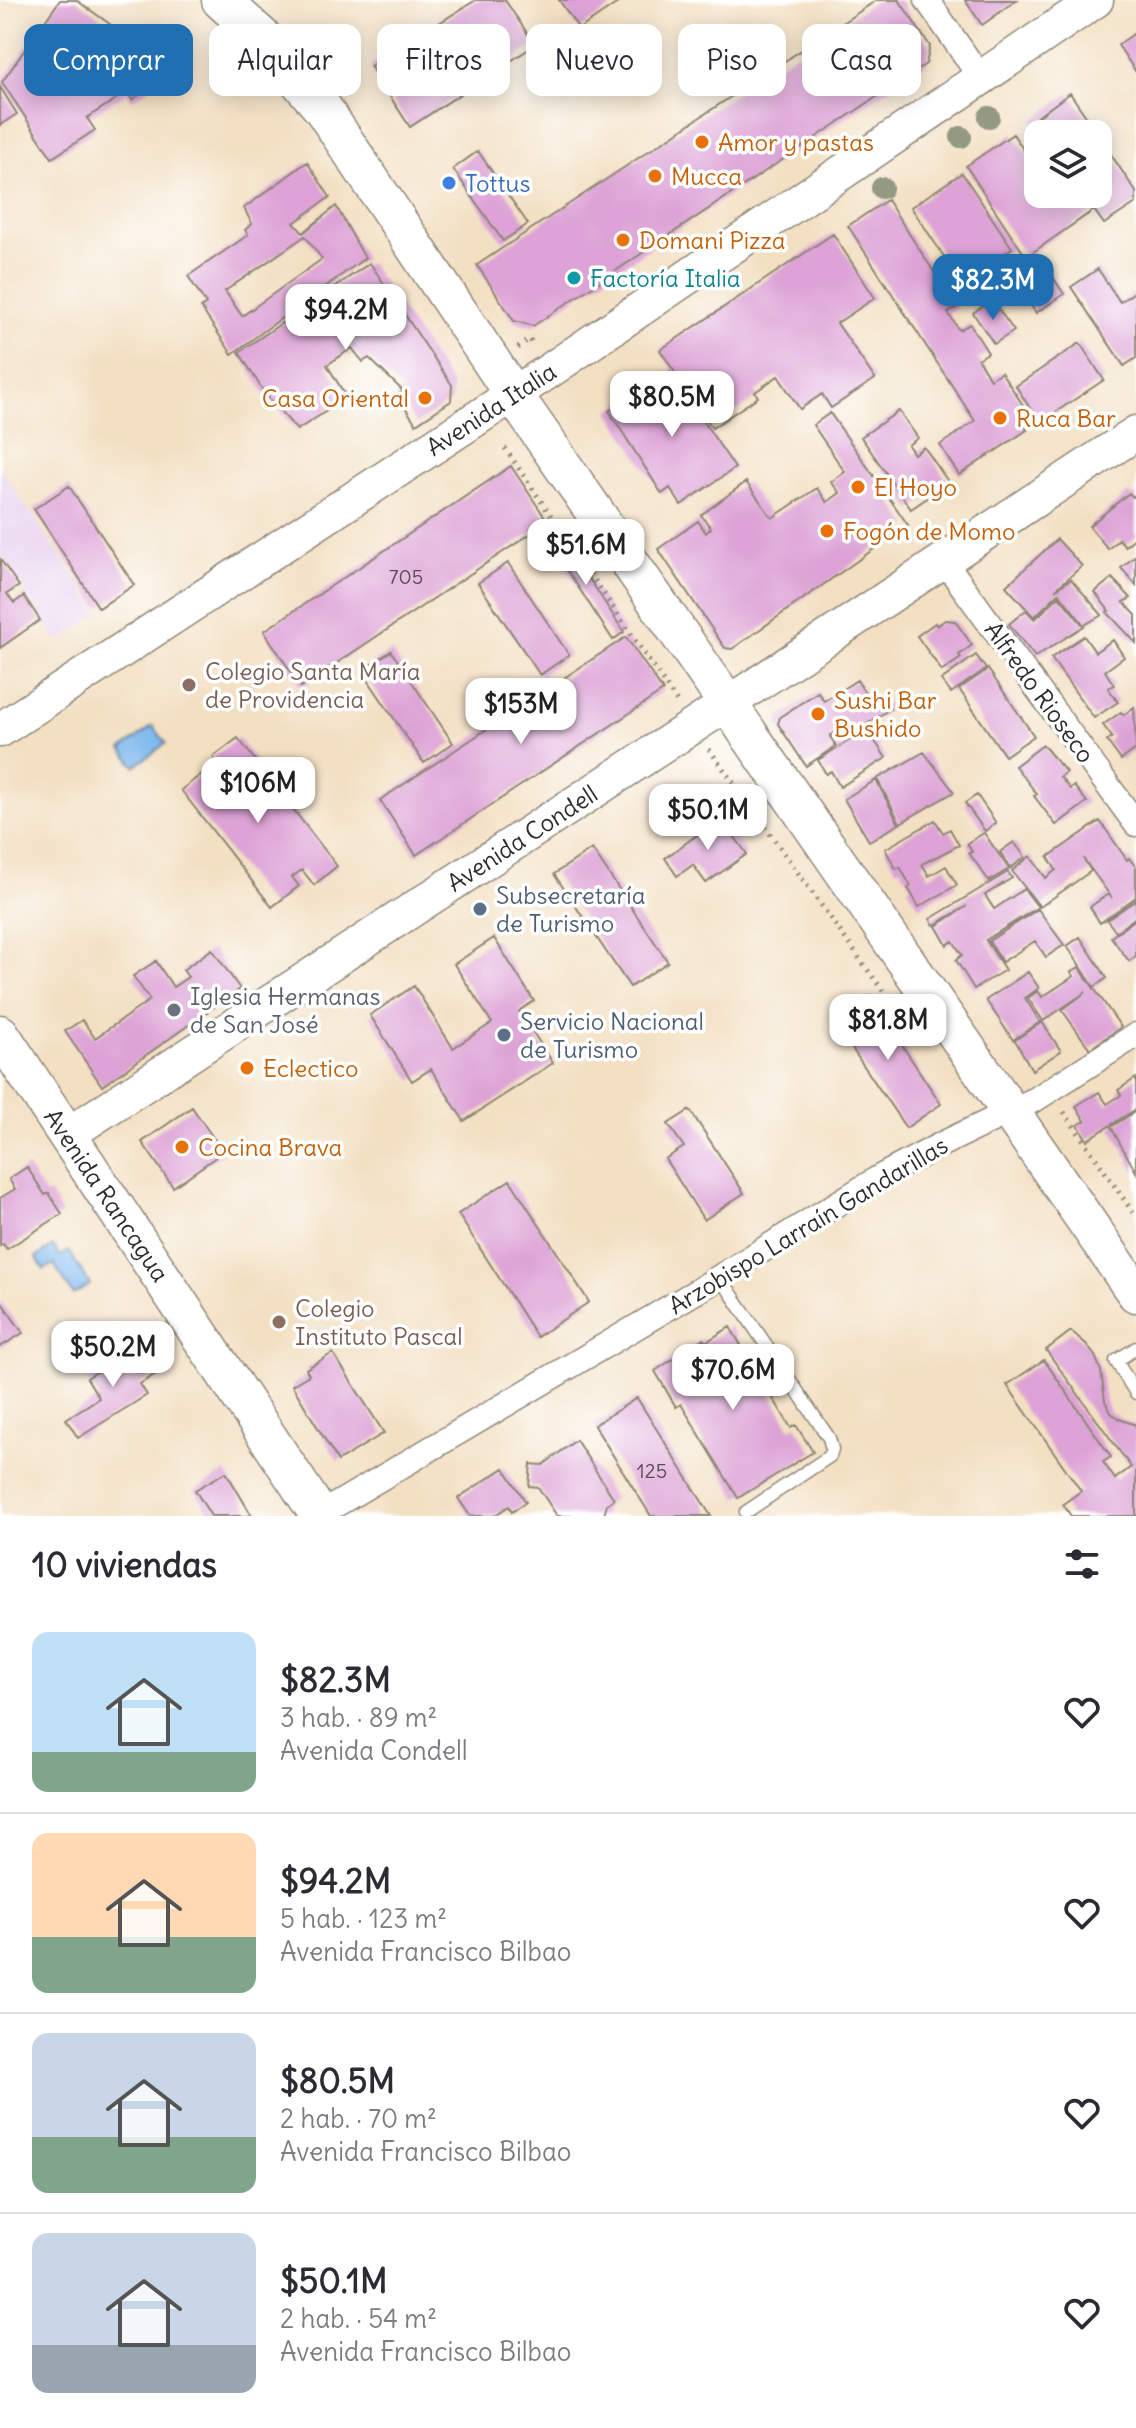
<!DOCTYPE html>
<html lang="es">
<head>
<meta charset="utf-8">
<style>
  :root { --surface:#fff; --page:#f2f2f3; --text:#2b2b33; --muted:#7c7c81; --line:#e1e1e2; --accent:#1f6fb2 }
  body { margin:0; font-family:Delius,sans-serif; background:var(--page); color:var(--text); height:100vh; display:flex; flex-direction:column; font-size:30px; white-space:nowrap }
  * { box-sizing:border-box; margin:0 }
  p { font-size:26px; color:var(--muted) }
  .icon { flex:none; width:44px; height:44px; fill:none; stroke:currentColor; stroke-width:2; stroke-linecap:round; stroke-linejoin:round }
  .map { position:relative; height:1516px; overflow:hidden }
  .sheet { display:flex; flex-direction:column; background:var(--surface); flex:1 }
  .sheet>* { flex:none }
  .banner { position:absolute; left:24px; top:24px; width:1088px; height:72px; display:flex; gap:16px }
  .tools { position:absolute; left:1024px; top:120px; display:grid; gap:16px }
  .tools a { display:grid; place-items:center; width:88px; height:88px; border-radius:16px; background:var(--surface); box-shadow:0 4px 20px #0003; font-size:40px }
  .price { position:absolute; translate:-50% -68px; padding:0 18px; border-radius:16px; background:#fff; color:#222; font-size:26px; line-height:52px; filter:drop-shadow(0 2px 4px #0008) }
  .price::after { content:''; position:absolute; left:50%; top:48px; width:24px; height:18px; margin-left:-12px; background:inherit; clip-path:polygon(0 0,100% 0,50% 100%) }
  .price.current { background:var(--accent); color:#fff }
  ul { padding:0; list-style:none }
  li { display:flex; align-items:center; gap:24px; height:200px; padding:0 32px }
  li+li { border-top:2px solid var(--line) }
  li span { display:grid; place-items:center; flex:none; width:224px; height:160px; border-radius:16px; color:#555 }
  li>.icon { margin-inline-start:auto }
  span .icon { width:96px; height:96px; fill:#fffc; stroke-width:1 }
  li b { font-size:34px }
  h2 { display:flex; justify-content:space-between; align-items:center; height:96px; padding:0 32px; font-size:34px }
  .chip { padding:0 28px; border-radius:16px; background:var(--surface); box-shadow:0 4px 20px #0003; font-size:28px; line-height:72px }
  .chip.current { background:var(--accent); color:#fff }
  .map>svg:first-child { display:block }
</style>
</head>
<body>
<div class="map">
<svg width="1136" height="1516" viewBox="0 0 1136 1516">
  <rect width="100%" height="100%" fill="#fff"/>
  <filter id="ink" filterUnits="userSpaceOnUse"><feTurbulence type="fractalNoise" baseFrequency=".0125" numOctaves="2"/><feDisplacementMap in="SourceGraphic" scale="16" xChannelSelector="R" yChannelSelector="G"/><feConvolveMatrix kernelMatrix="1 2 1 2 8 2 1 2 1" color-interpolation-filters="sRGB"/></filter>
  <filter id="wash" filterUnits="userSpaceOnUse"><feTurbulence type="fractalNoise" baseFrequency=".006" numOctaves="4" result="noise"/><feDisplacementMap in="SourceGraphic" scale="32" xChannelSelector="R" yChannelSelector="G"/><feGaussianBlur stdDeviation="1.8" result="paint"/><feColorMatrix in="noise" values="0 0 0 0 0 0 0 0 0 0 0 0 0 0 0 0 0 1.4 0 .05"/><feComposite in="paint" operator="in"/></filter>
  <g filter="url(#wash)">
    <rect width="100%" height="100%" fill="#f3e0c3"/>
    <!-- built -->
    <path fill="#e8d2ee" d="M0,468L99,613L58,641L0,555Z"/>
    <!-- water -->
    <path fill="#7db8ee" stroke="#54728c" stroke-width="2" d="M153,726L166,743L135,766L122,749Z
      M53,1246L60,1256L69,1251L90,1285L73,1295L54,1264L44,1270L36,1257Z"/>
    <g id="blocks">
      <!-- building -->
      <path fill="#dda3d6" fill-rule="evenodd" d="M60,0H76L176,71L132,100L127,92L87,118L95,130L52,158L2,82Z
        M476,0H505L535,45L410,127L370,66Z
        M559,0H622L579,29Z
        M877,0H899L930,46L926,64L533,326L514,321L477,265Z
        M965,0H1017L982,25Z
        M1136,32V72L1118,45Z
        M0,87L17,114L0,125Z
        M1070,93L1098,134H1041L1032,121Z
        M1013,134L1038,171V194H1098V135L1136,192V203L1104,224L1094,210L1026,257L966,166Z
        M478,151L528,224L503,241L453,169Z
        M307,162L330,197L294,223L303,233L336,206L365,258L232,354L201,308L206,304L188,276L248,235L245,230L252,224L244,208ZM305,236L322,259L242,316L225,291Z
        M962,173L1012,248L961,282L911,207Z
        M887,200L957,307L948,313L959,330L970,324L988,353L978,359L990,379L1001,372L1027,411L1018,417L1027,430L959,475L940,445L975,421L848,226Z
        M833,234L875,298L837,323L875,379L831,408L822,394L800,409L778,376L755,392L758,397L712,428L660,350Z
        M1035,260L1037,264L1042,261L1064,294L1036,313L1019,287L1002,299L994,287Z
        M370,263L452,385L451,401L416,424L397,395L403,391L369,358L363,362L352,348L327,365L347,398L297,430L265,394L239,352Z
        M1098,269L1120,302L1136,291V358L1124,366L1071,287Z
        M992,300L1014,331L994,344L973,313Z
        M1080,343L1104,380L1039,423L1016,386Z
        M670,372L735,468L681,505L670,488L662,494L609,411Z
        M899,411L918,438L908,445L914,454L924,447L949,483L911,509L861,437Z
        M830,413L908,525L732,649L725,648L658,549L698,521L706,533L711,528L701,515L746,482L772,518L817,488L827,502L840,493L831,482L845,472L813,425Z
        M511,466L548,522L301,687L264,631Z
        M69,486L134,585L99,608L34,509Z
        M1129,493L1133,497L1136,494V537L1125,546L1119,539L1108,549L1089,526Z
        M560,534L624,632L613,640L548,541Z
        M1057,539L1082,566L1055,590L1071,579L1102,615L1084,625L1059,593L1034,617L1006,586Z
        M1136,555V585L1121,568Z
        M0,559L19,586L7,594L14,603L24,596L40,620L0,648Z
        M508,563L569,655L540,675L478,583Z
        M1112,578L1131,598L1123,602L1136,615V643L1107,612L1109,611L1095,592Z
        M1059,596L1084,626L1035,657L1009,624L1026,610L1035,619Z
        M945,620L955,621L972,645L959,655L961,658L942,671L917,636L935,623L937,626Z
        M1084,636L1095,652L1113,640L1124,657L1105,671L1114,685L1108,688L1118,702L1094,718L1051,658Z
        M626,637L663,691L416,855L380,800Z
        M391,651L453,743L424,763L362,671Z
        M976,655L986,669L951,693L941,680Z
        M988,669L1034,736L1005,756L959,689Z
        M857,680L873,706L884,699L890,709L847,737L841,728L830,736L836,746L806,766L778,724L780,717L818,692L824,701Z
        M1134,707L1136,749L1121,760L1107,741L1112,737L1103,725L1121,712L1124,715Z
        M867,729L886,758L840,787L831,771L826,774L818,760Z
        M238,738L337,866L314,885L302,870L292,877L299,886L272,907L181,790L207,770L214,780L224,772L213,757Z
        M1043,745L1066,772L1060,777L1070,789L1074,786L1087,802L1056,825L1034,796L1037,794L1015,766Z
        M924,752L954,792L900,823L877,779Z
        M876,780L899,824L869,841L844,799Z
        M977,795L996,823L985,831L965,803Z
        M721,818L747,854L706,883L693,865L677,876L665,858Z
        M935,820L943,833L950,829L959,845L922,864L929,876L946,866L957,885L919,907L908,888L911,886L905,876L900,867L896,869L885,849Z
        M1100,821L1127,860L1129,858L1136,867V897L1100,923L1090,907L1108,894L1112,898L1083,858L1091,871L1040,907L1012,871L1030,856L1046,878L1056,870L1048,857Z
        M984,833L1009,869L989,881L969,853L972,852L967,843Z
        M1014,842L1025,857L1011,868L1000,852Z
        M592,849L668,962L630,987L554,874Z
        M1008,872L1012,878L985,895L994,909L1024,889L1038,907L986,940L1005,970L974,989L956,960L962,955L953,941L947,945L936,926L967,906L934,925L930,919Z
        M1136,900V917L1116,932L1107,920Z
        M1038,909L1064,945L1046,957L1035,941L1002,962L989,941Z
        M1136,919V956L1129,961L1111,937Z
        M1080,937L1107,978L1094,987L1067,946Z
        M494,938L534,1001L519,1011L553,1063L464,1121L431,1069L412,1081L370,1015L414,986L453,1048L492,1023L454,964Z
        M212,949L240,989L102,1086L65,1031L82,1020L95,1038L150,1000L133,976L156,961L173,987L188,977L183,970Z
        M1079,967L1121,1027L1090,1049L1062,1010L1086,992L1043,1021L1028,998L1038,991L1042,997L1074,976L1071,972Z
        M1028,972L1039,988L1025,998L1040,1022L1013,1040L986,1000Z
        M870,997L941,1104L906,1128L834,1022Z
        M1042,1022L1061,1051L1032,1070L1015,1040Z
        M1136,1078V1109L1087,1140L1078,1125L1085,1121L1076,1106L1099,1092L1107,1104L1121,1095L1118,1090Z
        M192,1107L223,1152L173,1187L142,1142Z
        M690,1110L744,1193L704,1220L665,1159L684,1147L668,1124Z
        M1136,1111V1172L1111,1127Z
        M27,1167L45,1195L49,1193L62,1214L7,1249L3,1244L0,1246V1198L15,1189L9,1179Z
        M510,1180L589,1302L537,1337L458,1214Z
        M0,1300L23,1333L0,1347Z
        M730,1327L791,1428L796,1425L813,1452L738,1498L681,1404L676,1407L655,1371L703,1339L706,1342Z
        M1071,1331L1086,1344L1095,1356L1101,1371L1105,1401L1111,1413L1122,1420L1136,1425V1516H1071L1063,1504L1081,1491L1007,1385L1044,1360L1111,1457L1103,1462L1115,1479L1131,1467L1046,1350Z
        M109,1348L114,1356L123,1351L127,1357L141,1348L157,1373L140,1384L147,1395L78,1438L66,1419L99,1398L87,1378L103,1368L96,1357Z
        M333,1353L384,1433L338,1461L292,1385L309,1375L306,1369Z
        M637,1398L711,1516H651L594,1425Z
        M576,1440L614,1499L607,1504L604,1516H557L538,1487L529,1486L531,1464L543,1465Z
        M504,1468L526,1502L512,1512L509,1506L494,1516H470L458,1498Z
        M226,1472L252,1516H211L195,1490Z"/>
    </g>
  </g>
  <g filter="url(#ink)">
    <use href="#blocks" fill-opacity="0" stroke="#8f8677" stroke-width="2"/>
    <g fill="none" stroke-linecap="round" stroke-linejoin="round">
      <defs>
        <path id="lane" d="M720,1277L829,1438L832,1449L830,1456L746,1512
          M1136,1348L1116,1361L1136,1393"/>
        <path id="street" d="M927,0L980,77
          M944,561L1136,824
          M317,1516L702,1288L880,1177L942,1144L1036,1099L1136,1035"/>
        <path id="secondary" d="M0,730L549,371L1096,0
          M67,1135L727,704L1136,433"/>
        <path id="primary" d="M221,0L263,38L323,109L513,394L1136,1293
          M0,1034L320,1516"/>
      </defs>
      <!-- lane casing -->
      <use href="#lane" stroke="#8f8677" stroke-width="15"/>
      <!-- street casing -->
      <use href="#street" stroke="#8f8677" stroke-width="27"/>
      <!-- secondary casing -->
      <use href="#secondary" stroke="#8f8677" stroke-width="37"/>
      <!-- primary casing -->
      <use href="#primary" stroke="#8f8677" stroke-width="41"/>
      <!-- path -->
      <path stroke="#8f8677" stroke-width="5" stroke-dasharray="2 6" stroke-linecap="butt" d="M518,348L529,339L534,345
        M505,448L677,702
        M709,749L883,991
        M1064,1112L1136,1217"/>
      <!-- lane -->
      <use href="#lane" stroke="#fff" stroke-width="12"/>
      <!-- street -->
      <use href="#street" stroke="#fff" stroke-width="24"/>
      <!-- secondary -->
      <use href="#secondary" stroke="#fff" stroke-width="34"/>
      <!-- primary -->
      <use href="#primary" stroke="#fff" stroke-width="38"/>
    </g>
    <!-- trees -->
    <g fill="#939982">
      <circle cx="989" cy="117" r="11"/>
      <circle cx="961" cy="137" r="11"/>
      <circle cx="882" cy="188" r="11"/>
    </g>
  </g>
  <!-- markers -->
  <g fill="#e8710a" stroke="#fff" stroke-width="3">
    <circle cx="702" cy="142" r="8"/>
    <circle cx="655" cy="176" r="8"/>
    <circle cx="623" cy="240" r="8"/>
    <circle cx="425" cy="398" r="8"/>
    <circle cx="1000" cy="418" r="8"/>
    <circle cx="858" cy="487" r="8"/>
    <circle cx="827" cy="531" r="8"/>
    <circle cx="818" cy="714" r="8"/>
    <circle cx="247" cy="1068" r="8"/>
    <circle cx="182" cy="1147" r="8"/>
  </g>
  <circle fill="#3f7fe0" stroke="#fff" stroke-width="3" cx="449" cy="183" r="8"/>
  <circle fill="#0f9aa8" stroke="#fff" stroke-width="3" cx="574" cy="278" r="8"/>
  <g fill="#8d6e63" stroke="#fff" stroke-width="3">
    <circle cx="189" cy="685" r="8"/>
    <circle cx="279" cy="1322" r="8"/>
  </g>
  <g fill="#5c6f8a" stroke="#fff" stroke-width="3">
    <circle cx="480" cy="909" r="8"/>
    <circle cx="504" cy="1035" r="8"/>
  </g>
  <circle fill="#6b7280" stroke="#fff" stroke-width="3" cx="174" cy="1010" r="8"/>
  <g text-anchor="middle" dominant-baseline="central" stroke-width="7" stroke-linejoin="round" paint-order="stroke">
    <!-- number labels -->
    <g font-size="20" fill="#584956">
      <text x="406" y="576">705</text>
      <text x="652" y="1470">125</text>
    </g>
    <!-- food labels -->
    <g font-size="24" fill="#c56008" stroke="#fff" text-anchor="start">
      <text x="718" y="142">Amor y pastas</text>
      <text x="671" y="176">Mucca</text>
      <text x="639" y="240">Domani Pizza</text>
      <text x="409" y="398" text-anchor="end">Casa Oriental</text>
      <text x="1016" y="418">Ruca Bar</text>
      <text x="874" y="487">El Hoyo</text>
      <text x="843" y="531">Fogón de Momo</text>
      <text x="834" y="700">Sushi Bar<tspan x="834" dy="28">Bushido</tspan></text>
      <text x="263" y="1068">Eclectico</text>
      <text x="198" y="1147">Cocina Brava</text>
    </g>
    <!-- shop labels -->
    <g font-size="24" fill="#366cbe" stroke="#fff" text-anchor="start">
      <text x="465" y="183">Tottus</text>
    </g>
    <!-- culture labels -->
    <g font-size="24" fill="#0d838f" stroke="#fff" text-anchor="start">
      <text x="590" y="278">Factoría Italia</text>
    </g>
    <!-- street labels -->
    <g font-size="24" fill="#2b2b2b" stroke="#fff">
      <text transform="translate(491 409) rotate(-33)">Avenida Italia</text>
      <text transform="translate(1040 692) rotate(54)">Alfredo Rioseco</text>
      <text transform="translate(522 838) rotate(-33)">Avenida Condell</text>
      <text transform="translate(107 1195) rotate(56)">Avenida Rancagua</text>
      <text transform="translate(808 1225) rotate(-31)">Arzobispo Larraín Gandarillas</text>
    </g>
    <!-- education labels -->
    <g font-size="24" fill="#785e54" stroke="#fff" text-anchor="start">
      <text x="205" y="671">Colegio Santa María<tspan x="205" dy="28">de Providencia</tspan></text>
      <text x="295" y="1308">Colegio<tspan x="295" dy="28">Instituto Pascal</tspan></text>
    </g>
    <!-- service labels -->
    <g font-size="24" fill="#4e5e75" stroke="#fff" text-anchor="start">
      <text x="496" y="895">Subsecretaría<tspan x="496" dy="28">de Turismo</tspan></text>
      <text x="520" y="1021">Servicio Nacional<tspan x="520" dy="28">de Turismo</tspan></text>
    </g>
    <!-- worship labels -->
    <g font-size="24" fill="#5b616d" stroke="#fff" text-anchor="start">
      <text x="190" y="996">Iglesia Hermanas<tspan x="190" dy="28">de San José</tspan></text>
    </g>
  </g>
</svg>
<div class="tools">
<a><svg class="icon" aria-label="layers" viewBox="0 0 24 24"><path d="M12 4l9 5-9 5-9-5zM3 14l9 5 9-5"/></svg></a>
</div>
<b class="price current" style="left:993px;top:322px">$82.3M</b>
<b class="price" style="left:346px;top:352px">$94.2M</b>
<b class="price" style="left:672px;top:439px">$80.5M</b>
<b class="price" style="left:586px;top:587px">$51.6M</b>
<b class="price" style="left:521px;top:746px">$153M</b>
<b class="price" style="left:258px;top:825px">$106M</b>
<b class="price" style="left:708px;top:852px">$50.1M</b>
<b class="price" style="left:888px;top:1062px">$81.8M</b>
<b class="price" style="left:113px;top:1389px">$50.2M</b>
<b class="price" style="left:733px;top:1412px">$70.6M</b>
<div class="banner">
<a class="chip current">Comprar</a>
<a class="chip">Alquilar</a>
<a class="chip">Filtros</a>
<a class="chip">Nuevo</a>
<a class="chip">Piso</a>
<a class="chip">Casa</a>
</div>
</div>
<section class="sheet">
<h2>10 viviendas<svg class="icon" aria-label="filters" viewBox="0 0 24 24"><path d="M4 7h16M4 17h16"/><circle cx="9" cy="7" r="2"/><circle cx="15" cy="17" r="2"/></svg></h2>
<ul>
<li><span style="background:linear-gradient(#bfe0f5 75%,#7fa58c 0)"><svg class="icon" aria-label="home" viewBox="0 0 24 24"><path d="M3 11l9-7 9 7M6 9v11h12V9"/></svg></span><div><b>$82.3M</b><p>3 hab. · 89 m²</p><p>Avenida Condell</p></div><svg class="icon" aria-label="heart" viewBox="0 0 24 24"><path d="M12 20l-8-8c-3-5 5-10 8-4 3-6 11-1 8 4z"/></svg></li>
<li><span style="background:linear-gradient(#ffd9b3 65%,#7fa58c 0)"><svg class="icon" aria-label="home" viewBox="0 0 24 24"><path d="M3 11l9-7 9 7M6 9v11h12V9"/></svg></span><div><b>$94.2M</b><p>5 hab. · 123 m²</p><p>Avenida Francisco Bilbao</p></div><svg class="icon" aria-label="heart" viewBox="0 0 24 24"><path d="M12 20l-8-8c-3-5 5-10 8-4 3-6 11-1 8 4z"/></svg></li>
<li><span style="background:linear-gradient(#c9d6e8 65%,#7fa58c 0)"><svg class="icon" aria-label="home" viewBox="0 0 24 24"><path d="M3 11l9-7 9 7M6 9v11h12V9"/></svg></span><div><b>$80.5M</b><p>2 hab. · 70 m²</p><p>Avenida Francisco Bilbao</p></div><svg class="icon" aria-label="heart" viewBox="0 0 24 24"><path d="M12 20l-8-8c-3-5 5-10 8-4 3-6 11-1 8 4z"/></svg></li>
<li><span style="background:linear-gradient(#c9d6e8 70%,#9aa5b1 0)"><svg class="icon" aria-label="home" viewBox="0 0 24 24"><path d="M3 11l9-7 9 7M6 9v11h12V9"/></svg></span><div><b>$50.1M</b><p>2 hab. · 54 m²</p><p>Avenida Francisco Bilbao</p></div><svg class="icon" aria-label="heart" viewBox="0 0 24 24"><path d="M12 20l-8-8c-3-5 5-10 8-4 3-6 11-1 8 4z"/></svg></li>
</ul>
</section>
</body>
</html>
